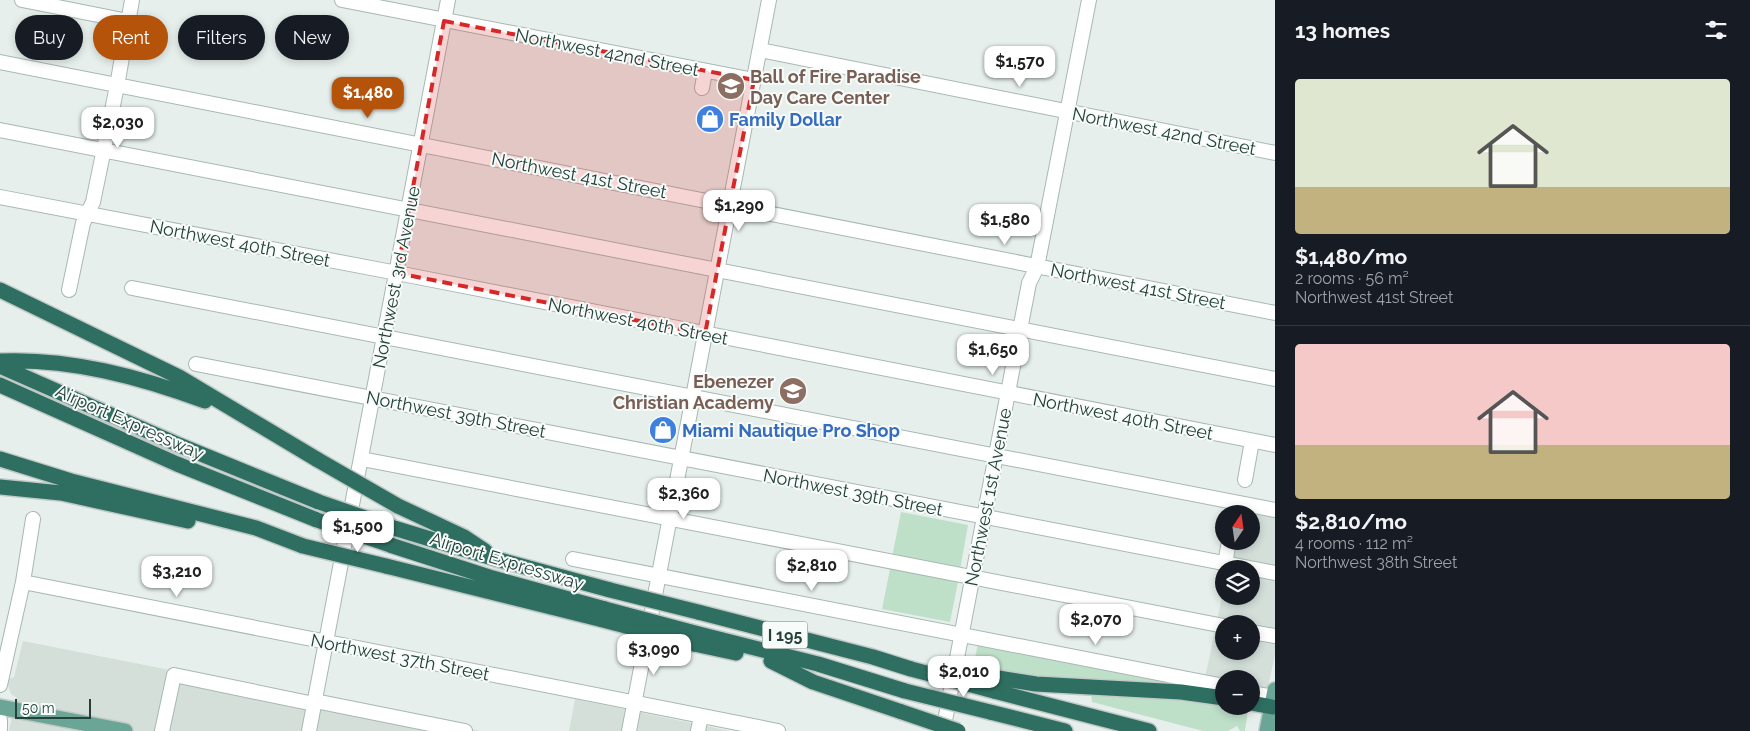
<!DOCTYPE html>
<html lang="en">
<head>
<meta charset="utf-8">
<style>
  :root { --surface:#171b24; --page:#242831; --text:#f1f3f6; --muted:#9ea1a6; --line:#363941; --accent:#b45309 }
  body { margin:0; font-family:Raleway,sans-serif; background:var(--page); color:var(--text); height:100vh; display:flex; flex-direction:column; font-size:19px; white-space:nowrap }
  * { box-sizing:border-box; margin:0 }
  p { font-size:16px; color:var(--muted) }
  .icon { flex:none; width:28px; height:28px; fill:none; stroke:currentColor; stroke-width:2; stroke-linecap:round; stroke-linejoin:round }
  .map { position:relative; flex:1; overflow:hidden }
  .drawer { display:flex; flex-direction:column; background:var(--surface); width:475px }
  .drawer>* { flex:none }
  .hud { position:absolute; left:15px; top:15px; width:475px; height:45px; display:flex; gap:10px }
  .needle { width:32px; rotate:13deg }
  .tools { position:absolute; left:1215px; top:505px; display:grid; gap:10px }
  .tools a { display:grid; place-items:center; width:45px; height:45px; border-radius:50%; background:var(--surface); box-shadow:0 2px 8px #0003; font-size:25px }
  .scale { position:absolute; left:15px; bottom:12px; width:76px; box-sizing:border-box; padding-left:5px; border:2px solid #24423a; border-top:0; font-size:14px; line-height:18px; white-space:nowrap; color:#24423a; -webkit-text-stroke:4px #f7fbf9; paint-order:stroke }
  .price { position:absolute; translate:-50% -42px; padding:0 11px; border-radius:10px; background:#fff; color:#222; font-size:16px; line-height:32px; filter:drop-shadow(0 1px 2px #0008) }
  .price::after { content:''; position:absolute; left:50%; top:30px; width:15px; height:11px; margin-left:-8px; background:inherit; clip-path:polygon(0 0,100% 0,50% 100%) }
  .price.active { background:var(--accent); color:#fff }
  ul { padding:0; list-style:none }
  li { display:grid; align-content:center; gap:10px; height:265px; padding:0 20px }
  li+li { border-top:1px solid var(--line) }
  li span { display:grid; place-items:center; height:155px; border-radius:5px; color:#555 }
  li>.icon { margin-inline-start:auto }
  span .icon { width:90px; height:90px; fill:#fffc; stroke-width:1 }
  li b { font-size:21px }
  h2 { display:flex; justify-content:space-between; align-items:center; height:60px; padding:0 20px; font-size:21px }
  .pill { padding:0 18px; border-radius:22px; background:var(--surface); box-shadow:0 2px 8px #0003; font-size:18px; line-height:45px }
  .pill.active { background:var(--accent); color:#fff }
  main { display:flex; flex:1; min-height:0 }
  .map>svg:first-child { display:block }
</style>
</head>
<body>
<main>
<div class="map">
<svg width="1275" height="731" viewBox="0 0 1275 731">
  <rect width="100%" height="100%" fill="#e6efeb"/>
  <!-- built -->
  <path fill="#d4dfda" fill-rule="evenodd" d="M1240,508L1275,514V655L1267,691L1251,688V679H1224V682L1205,678L1224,587V596H1251V569H1228L1233,541H1251V514H1239ZM1224,624H1251V651H1224Z
    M23,641L311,698L480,731H9L16,697L11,694L8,685L9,679L14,677Z
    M575,699L730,731H569Z"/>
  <!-- green -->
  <path fill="#bfe0c8" d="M901,512L968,525L960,570L892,557Z
    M891,564L959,577L950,622L882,609Z
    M978,643L1220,690L1066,680L995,669L984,656L980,658L977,665L974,664Z
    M1091,692L1224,703V706H1238L1248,710L1245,731H1240L1237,726L1228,731H1203L1092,702Z"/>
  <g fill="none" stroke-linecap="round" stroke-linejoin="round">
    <defs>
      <path id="minor" d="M22,0L128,21
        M342,0L754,80
        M760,50L1275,153
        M0,62L1275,313
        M702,88L705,71
        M0,130L1275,379
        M0,197L397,273L1275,445
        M132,288L1275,510
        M69,290L83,223L93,202L117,86L132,0
        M196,364L1275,573
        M362,459L1224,626
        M1245,480L1252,441
        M573,559L1224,686
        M1225,564L1229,541
        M23,582L778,731
        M1251,632L1275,636
        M0,685L23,582L33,519
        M1251,693L1274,697
        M315,701L465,731
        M0,720V729
        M162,731L174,675L314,704
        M309,731L448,0
        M629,731L769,0
        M698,731L701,716
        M943,731L1029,283L1037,267L1089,0"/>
      <path id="major" d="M0,707L125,731
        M1267,731L1275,690"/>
      <path id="highway" d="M0,290L179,377L318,460
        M0,361C70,358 140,377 205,401
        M0,366L179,445L319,502
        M0,385L177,464L317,520
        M0,459L71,481L256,528L303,546
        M0,487L61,493L188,521
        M398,506L464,537L485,551
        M394,528L496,559L610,590
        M390,545L489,577L605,609
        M386,566L603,620
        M698,612L873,657L911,669
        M695,633L818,664L905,691
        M694,644L736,653
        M771,661L813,682L902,712
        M998,678L1036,684L1181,692L1224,698
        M994,691L1149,731
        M1251,703L1272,707
        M990,712L1065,731"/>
    </defs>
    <!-- minor casing -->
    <use href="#minor" stroke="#a8b8b2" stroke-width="16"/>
    <!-- major casing -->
    <use href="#major" stroke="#c2cac8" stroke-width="18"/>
    <!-- highway casing -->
    <use href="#highway" stroke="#c2cac8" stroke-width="18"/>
    <!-- minor -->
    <use href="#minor" stroke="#fff" stroke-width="14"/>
    <!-- major -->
    <use href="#major" stroke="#6aa596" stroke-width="15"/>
    <!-- highway -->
    <use href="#highway" stroke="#2f6f62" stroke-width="15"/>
    <defs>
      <path id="highway-bridge" d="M318,460L398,506
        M319,502L394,528
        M317,520L390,545
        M303,546L386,566
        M610,590L698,612
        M605,609L695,633
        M603,620L694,644
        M937,667L998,678
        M911,669L994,691
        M905,691L990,712
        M902,712L958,731"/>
    </defs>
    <!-- highway-bridge casing -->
    <use href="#highway-bridge" stroke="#c2cac8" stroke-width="18" stroke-linecap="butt"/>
    <!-- highway-bridge -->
    <use href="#highway-bridge" stroke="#2f6f62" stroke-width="15"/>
  </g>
  <!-- marked area -->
  <path fill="#d62828" fill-opacity="0.2" stroke="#d62828" stroke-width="4" stroke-dasharray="10 6" stroke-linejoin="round" d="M444,21L754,80L705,334L397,273Z"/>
  <!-- icons -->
  <defs>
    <symbol id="school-disc" viewBox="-11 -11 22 22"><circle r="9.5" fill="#8d6e63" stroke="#f7fbf9"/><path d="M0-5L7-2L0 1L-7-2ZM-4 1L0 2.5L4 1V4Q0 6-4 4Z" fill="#fff"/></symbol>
    <symbol id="shop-disc" viewBox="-11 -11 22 22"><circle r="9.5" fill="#3f7fe0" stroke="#f7fbf9"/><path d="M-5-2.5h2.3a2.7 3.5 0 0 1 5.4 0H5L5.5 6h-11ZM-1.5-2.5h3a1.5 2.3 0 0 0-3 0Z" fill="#fff"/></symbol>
  </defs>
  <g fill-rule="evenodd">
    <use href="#school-disc" x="715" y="70" width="32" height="32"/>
    <use href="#shop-disc" x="694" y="103" width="32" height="32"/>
    <use href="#school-disc" x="777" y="375" width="32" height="32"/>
    <use href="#shop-disc" x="647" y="414" width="32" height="32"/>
  </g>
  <g text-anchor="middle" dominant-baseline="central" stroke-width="4" stroke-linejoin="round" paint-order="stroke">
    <!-- shield labels -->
    <rect fill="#f7fbf9" stroke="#637a73" stroke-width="1" x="762.5" y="621.5" width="45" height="27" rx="4"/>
    <g font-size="16" font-weight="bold" fill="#24423a">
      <text x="785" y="635">I 195</text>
    </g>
    <!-- street labels -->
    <g font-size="18" fill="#24423a" stroke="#f7fbf9">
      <text transform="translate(607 52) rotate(11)">Northwest 42nd Street</text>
      <text transform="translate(1164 131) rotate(11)">Northwest 42nd Street</text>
      <text transform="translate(579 175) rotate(11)">Northwest 41st Street</text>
      <text transform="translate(240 243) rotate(11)">Northwest 40th Street</text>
      <text transform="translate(396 277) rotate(-79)">Northwest 3rd Avenue</text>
      <text transform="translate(1138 286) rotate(11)">Northwest 41st Street</text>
      <text transform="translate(638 321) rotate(11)">Northwest 40th Street</text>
      <text transform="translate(456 414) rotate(11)">Northwest 39th Street</text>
      <text transform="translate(1123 416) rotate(11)">Northwest 40th Street</text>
      <text transform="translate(130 422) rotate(24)">Airport Expressway</text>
      <text transform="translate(853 492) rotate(11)">Northwest 39th Street</text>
      <text transform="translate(988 497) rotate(-79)">Northwest 1st Avenue</text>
      <text transform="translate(507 561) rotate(17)">Airport Expressway</text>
      <text transform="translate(400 657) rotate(11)">Northwest 37th Street</text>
    </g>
    <!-- education labels -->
    <g font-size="18" font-weight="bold" fill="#785e54" stroke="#f7fbf9" text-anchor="start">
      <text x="750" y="76">Ball of Fire Paradise<tspan x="750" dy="21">Day Care Center</tspan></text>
      <text x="774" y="381" text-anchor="end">Ebenezer<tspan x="774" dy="21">Christian Academy</tspan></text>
    </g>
    <!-- shop labels -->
    <g font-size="18" font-weight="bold" fill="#366cbe" stroke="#f7fbf9" text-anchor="start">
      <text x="729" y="119">Family Dollar</text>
      <text x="682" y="430">Miami Nautique Pro Shop</text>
    </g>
  </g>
</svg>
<div class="tools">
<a><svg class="needle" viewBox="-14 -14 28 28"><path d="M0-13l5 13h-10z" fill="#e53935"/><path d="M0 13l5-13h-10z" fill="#9ea1a6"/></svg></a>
<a><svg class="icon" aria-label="layers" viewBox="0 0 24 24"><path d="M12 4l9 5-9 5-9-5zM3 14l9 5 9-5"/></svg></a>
<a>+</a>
<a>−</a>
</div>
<div class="scale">50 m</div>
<b class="price" style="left:1020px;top:88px">$1,570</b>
<b class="price active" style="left:368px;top:119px">$1,480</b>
<b class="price" style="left:118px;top:149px">$2,030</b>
<b class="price" style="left:739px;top:232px">$1,290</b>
<b class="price" style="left:1005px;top:246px">$1,580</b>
<b class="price" style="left:993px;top:376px">$1,650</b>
<b class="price" style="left:684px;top:520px">$2,360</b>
<b class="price" style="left:358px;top:553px">$1,500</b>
<b class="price" style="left:812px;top:592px">$2,810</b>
<b class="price" style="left:177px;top:598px">$3,210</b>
<b class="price" style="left:1096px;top:646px">$2,070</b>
<b class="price" style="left:654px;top:676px">$3,090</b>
<b class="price" style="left:964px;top:698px">$2,010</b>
<div class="hud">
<a class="pill">Buy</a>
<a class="pill active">Rent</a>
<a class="pill">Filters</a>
<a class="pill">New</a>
</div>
</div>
<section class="drawer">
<h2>13 homes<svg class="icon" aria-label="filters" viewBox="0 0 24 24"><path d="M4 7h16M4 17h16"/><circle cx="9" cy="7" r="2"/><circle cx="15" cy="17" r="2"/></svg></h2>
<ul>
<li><span style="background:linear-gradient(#dfe7d0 70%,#c2b280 0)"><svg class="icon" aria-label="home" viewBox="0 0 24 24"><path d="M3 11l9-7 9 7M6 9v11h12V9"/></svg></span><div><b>$1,480/mo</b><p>2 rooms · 56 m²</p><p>Northwest 41st Street</p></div></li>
<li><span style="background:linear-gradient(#f6c9c9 65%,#c2b280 0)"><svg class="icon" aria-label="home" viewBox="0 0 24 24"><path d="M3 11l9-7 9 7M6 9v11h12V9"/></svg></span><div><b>$2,810/mo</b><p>4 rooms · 112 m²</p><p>Northwest 38th Street</p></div></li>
</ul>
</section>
</main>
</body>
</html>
